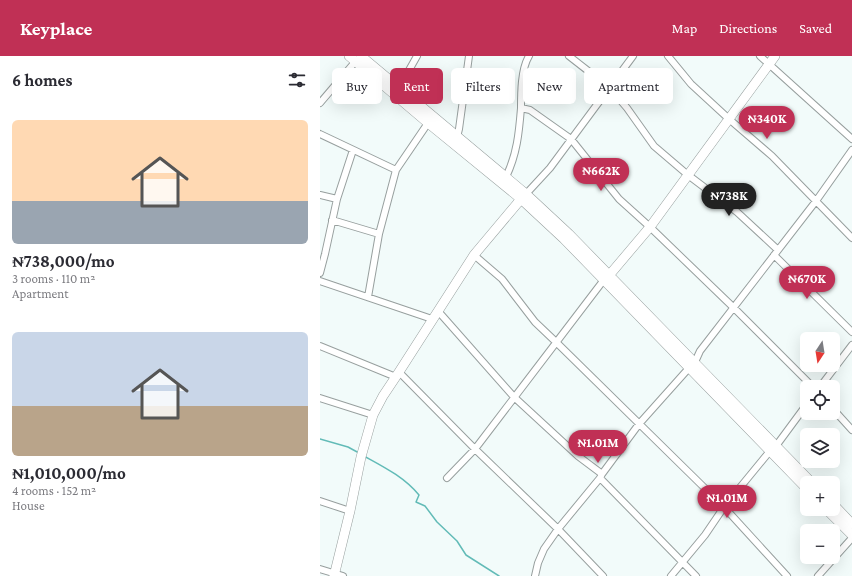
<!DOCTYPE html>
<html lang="en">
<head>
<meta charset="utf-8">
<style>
  :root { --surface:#fff; --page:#f7f7f7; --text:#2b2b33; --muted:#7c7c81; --accent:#c03055 }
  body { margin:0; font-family:"Crimson Pro",serif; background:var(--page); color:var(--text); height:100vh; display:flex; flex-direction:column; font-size:15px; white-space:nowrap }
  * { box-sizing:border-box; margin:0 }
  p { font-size:13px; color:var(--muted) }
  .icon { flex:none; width:22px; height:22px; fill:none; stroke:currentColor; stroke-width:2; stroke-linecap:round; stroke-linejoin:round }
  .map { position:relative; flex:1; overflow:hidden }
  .details { display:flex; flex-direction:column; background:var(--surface); width:320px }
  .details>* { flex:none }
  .hud { position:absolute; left:12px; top:12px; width:380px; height:36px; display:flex; gap:8px }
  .needle { width:26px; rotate:192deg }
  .controls { position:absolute; left:480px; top:276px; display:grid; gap:8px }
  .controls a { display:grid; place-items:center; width:40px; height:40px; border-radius:6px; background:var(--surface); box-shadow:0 4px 16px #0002; font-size:20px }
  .price { position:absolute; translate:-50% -34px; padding:0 9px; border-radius:14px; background:var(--accent); color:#fff; font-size:13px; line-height:26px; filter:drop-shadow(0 1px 2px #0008) }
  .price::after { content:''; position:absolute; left:50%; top:24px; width:12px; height:9px; margin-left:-6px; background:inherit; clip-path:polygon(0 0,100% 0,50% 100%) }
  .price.current { background:#222; color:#fff }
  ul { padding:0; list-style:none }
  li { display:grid; align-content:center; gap:8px; height:212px; padding:0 12px }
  li span { display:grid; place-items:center; height:124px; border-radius:6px; color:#555 }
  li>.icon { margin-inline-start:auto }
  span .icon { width:72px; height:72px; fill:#fffc; stroke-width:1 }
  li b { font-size:17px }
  h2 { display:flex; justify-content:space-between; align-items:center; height:48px; padding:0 12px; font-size:17px }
  .tag { padding:0 14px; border-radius:6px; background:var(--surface); box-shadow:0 4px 16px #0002; font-size:14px; line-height:36px }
  .tag.current { background:var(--accent); color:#fff }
  header { display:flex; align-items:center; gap:24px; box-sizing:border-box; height:56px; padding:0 20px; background:var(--accent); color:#fff }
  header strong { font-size:19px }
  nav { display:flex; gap:22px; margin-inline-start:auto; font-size:14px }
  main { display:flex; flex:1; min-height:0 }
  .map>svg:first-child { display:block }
</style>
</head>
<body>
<header>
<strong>Keyplace</strong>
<nav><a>Map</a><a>Directions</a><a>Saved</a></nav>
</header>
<main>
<section class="details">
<h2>6 homes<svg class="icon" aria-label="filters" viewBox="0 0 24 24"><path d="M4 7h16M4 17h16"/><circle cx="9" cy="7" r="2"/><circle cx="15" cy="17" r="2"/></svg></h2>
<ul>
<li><span style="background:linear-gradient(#ffd9b3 65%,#9aa5b1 0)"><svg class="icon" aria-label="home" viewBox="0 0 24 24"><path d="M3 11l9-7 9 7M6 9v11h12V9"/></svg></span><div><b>₦738,000/mo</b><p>3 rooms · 110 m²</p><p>Apartment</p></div></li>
<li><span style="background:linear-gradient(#c9d6e8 60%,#b9a48a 0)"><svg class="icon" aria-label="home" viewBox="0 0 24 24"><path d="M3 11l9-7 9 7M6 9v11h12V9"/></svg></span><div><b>₦1,010,000/mo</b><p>4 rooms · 152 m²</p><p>House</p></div></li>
</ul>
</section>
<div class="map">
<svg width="532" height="520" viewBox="0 0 532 520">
  <rect width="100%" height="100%" fill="#f2fbfa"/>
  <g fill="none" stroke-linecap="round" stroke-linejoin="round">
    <!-- stream -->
    <path stroke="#62bbb7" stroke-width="1.5" d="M0,383L28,391L39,397
      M44,400C64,411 84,421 99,439L96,446L105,450L117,466L137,485L146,499L179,520"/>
    <defs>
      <path id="street" d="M209,0C201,13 201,37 201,52L210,54L251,83L299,143L330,171L414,252L493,331
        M249,0L290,32L307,52L334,90L368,119L417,156L458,194
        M348,0L371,28L409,63L452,100L532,182
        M440,0L532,83
        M79,32L97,0
        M0,47L35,6
        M0,78L76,114
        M137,81L139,73L149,0
        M186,121C197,98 199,77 201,52
        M206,138L230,112L313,0
        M0,139L17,143
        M12,164L59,178
        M154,199L182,223L215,266L236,286L404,451L467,520
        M454,199L532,276
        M0,217L5,198L17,143L33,94
        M0,225L112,263
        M48,241L59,178L76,114L108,67
        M118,255L194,341L258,400L282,418
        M0,290L76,321
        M375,306L380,295L496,145L532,94
        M79,316L155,393L238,473L283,520
        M500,331L532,289
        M0,342L53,359
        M513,353L532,374
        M456,390L487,348
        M127,422L155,393L283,225
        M280,422L376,520
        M0,445L30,455
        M0,513L23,520
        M215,520L218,507L224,493L238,473L280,422L282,418L319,368L369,312
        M351,520L385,479L404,451L450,395
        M498,520L532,482"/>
      <path id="secondary" d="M29,0L108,67L201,143L244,183L487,433
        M41,0L206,138L249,178L492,427
        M286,223L330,171L455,0
        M513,448L532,468
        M506,453L532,479
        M14,520L30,455L41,401L53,359L63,340L79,316L154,199L201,143"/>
    </defs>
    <!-- street casing -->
    <use href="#street" stroke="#979f9e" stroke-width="8"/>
    <!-- secondary casing -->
    <use href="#secondary" stroke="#979f9e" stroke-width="10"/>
    <!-- street -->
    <use href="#street" stroke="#fff" stroke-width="6"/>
    <!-- secondary -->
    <use href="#secondary" stroke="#fff" stroke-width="9"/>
  </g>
</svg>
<div class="controls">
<a><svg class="needle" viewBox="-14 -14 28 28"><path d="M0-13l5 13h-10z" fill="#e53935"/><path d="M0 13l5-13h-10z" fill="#7c7c81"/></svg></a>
<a><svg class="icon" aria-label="locate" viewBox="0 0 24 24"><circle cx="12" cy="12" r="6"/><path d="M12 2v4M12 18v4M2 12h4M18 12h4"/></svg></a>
<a><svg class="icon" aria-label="layers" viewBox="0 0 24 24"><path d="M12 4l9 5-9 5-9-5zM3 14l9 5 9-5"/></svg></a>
<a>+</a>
<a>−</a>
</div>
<b class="price" style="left:447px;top:84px">₦340K</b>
<b class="price" style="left:281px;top:136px">₦662K</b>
<b class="price current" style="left:409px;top:161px">₦738K</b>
<b class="price" style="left:487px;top:244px">₦670K</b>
<b class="price" style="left:278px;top:408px">₦1.01M</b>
<b class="price" style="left:407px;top:463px">₦1.01M</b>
<div class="hud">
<a class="tag">Buy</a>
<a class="tag current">Rent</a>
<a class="tag">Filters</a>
<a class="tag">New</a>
<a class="tag">Apartment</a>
</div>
</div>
</main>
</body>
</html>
